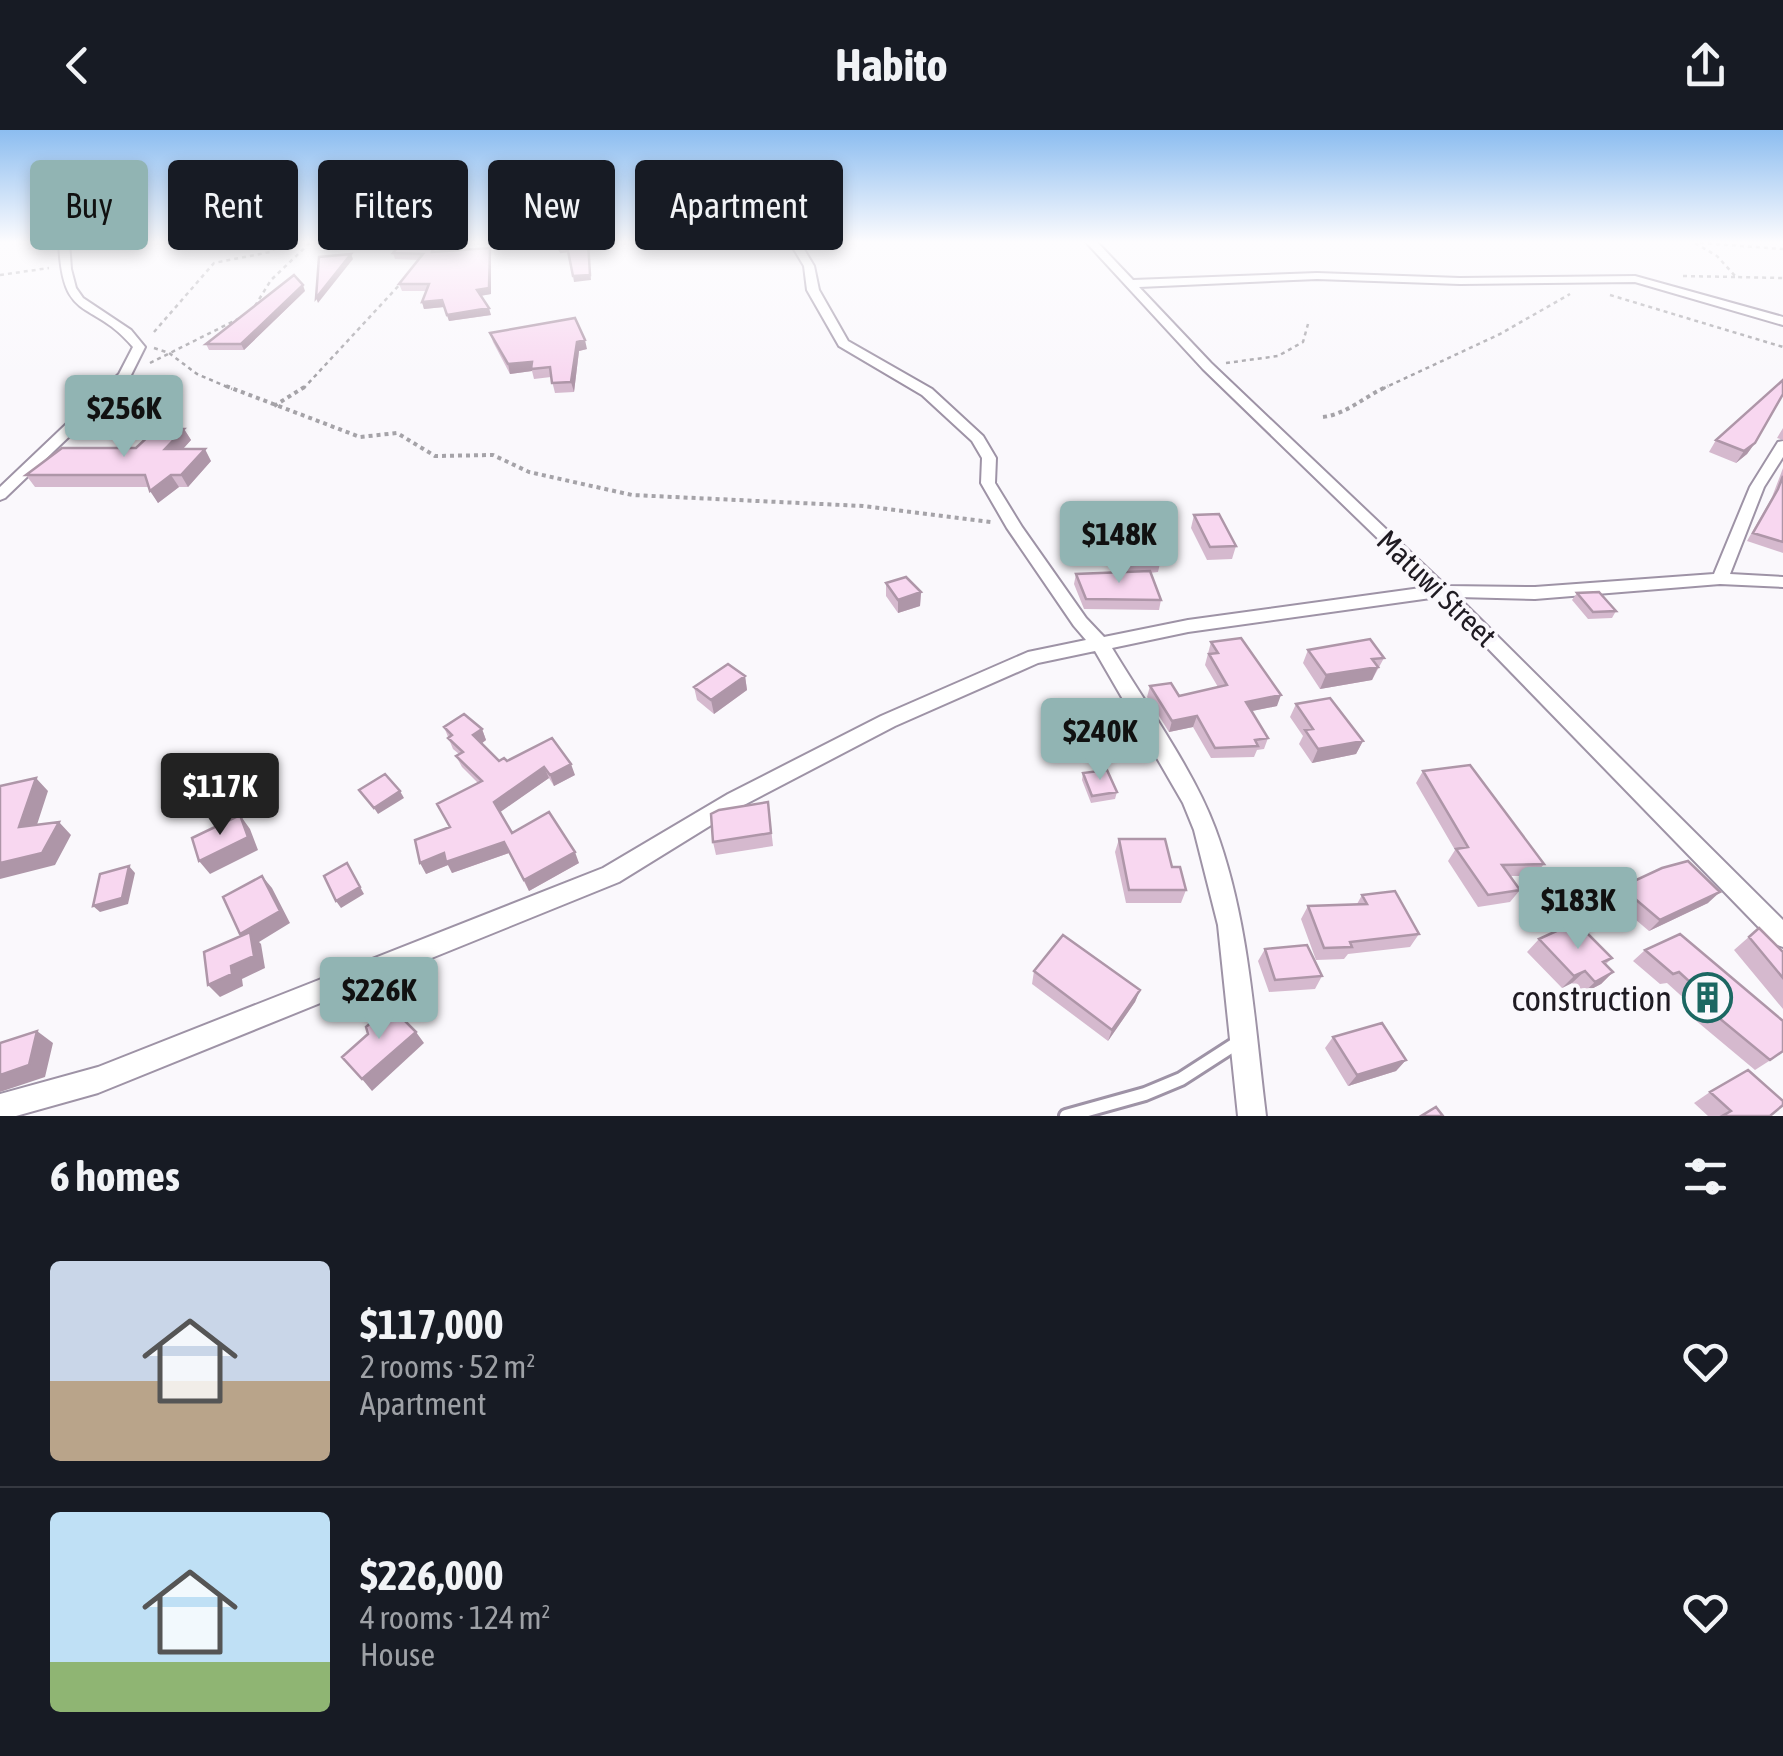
<!DOCTYPE html>
<html lang="en">
<head>
<meta charset="utf-8">
<style>
  :root { --surface:#171b24; --page:#20242c; --text:#f1f3f6; --muted:#9ea1a6; --line:#363941; --accent:#91b4b3 }
  body { margin:0; font-family:"Asap Condensed",sans-serif; background:var(--page); color:var(--text); height:100vh; display:flex; flex-direction:column; font-size:38px; white-space:nowrap }
  * { box-sizing:border-box; margin:0 }
  p { font-size:32px; color:var(--muted) }
  .icon { flex:none; width:55px; height:55px; fill:none; stroke:currentColor; stroke-width:2; stroke-linecap:round; stroke-linejoin:round }
  .map { position:relative; height:986px; overflow:hidden }
  .drawer { display:flex; flex-direction:column; background:var(--surface); flex:1 }
  .drawer>* { flex:none }
  .hud { position:absolute; left:30px; top:30px; width:1000px; height:90px; display:flex; gap:20px }
  .price { position:absolute; translate:-50% -85px; padding:0 22px; border-radius:10px; background:var(--accent); color:#111; font-size:32px; line-height:65px; filter:drop-shadow(0 2px 5px #0008) }
  .price::after { content:''; position:absolute; left:50%; top:60px; width:30px; height:22px; margin-left:-15px; background:inherit; clip-path:polygon(0 0,100% 0,50% 100%) }
  .price.on { background:#222; color:#fff }
  ul { padding:0; list-style:none }
  li { display:flex; align-items:center; gap:30px; height:250px; padding:0 50px }
  li+li { border-top:2px solid var(--line) }
  li span { display:grid; place-items:center; flex:none; width:280px; height:200px; border-radius:10px; color:#555 }
  li>.icon { margin-inline-start:auto }
  span .icon { width:120px; height:120px; fill:#fffc; stroke-width:1 }
  li b { font-size:42px }
  h2 { display:flex; justify-content:space-between; align-items:center; height:120px; padding:0 50px; font-size:42px }
  .tag { padding:0 35px; border-radius:10px; background:var(--surface); box-shadow:0 5px 15px #0003; font-size:35px; line-height:90px }
  .tag.on { background:var(--accent); color:#111 }
  header { display:flex; justify-content:space-between; align-items:center; height:130px; padding:0 50px; background:var(--surface); font-size:45px; font-weight:700 }
  .map>svg:first-child { display:block }
</style>
</head>
<body>
<header><svg class="icon" aria-label="back" viewBox="0 0 24 24"><path d="M15 5l-7 7 7 7"/></svg>Habito<svg class="icon" aria-label="share" viewBox="0 0 24 24"><path d="M12 15V3M7 8l5-5 5 5M5 13v7h14v-7"/></svg></header>
<div class="map">
<svg width="1783" height="986" viewBox="0 0 1783 986">
  <rect width="100%" height="100%" fill="#faf8fc"/>
  <g fill="none" stroke-linecap="round" stroke-linejoin="round">
    <defs>
      <path id="service" d="M1066,986L1145,964L1181,949L1240,911"/>
      <path id="minor" d="M59,111H69L71,139L76,158L83,168L131,200L145,217L129,249L5,368L0,370V357L119,244L133,217C91,167 62,196 59,111Z
        M789,111H799L814,136L819,160L848,211L932,259L983,306L996,328L995,353L1022,397L1086,488L1104,507L1188,490L1428,457L1203,239L1085,111H1096L1133,150L1317,143L1460,148L1635,146L1783,187V195L1635,152L1460,154L1317,149L1139,157L1211,233L1446,456L1535,457L1714,444L1750,357L1778,312L1783,311V327L1764,357L1730,444L1783,447V457L1720,454L1535,469L1458,467L1783,790V817L1775,814L1438,467L1188,502L1112,518C1145,573 1193,639 1215,698C1249,789 1254,890 1266,986H1238L1218,795L1194,700L1183,673L1095,521L1038,533L895,596L742,676L619,752L98,963L16,986H0V964L98,937L603,738L728,664L881,586L1028,522L1086,510L1074,496L1007,398L981,353L982,328L972,311L922,265L839,216L807,160L804,136Z"/>
    </defs>
    <!-- service casing -->
    <use href="#service" stroke="#9e93a6" stroke-width="18"/>
    <!-- minor casing -->
    <use href="#minor" stroke="#9e93a6" stroke-width="4"/>
    <!-- path-far1 -->
    <path stroke="#a5a3a8" stroke-width="2.5" stroke-dasharray="4 4" stroke-linecap="butt" d="M1695,113L1717,126L1736,147L1783,148
      M1700,113L1783,119
      M441,122L455,111
      M0,145L49,138
      M1683,146L1736,147
      M1610,165L1783,217
      M255,176L271,150L312,111
      M154,202L214,133L270,122L285,111
      M154,218L169,223L197,244L232,259
      M150,233L240,188
      M1226,233L1278,226L1303,212L1308,194
      M303,259L403,151
      M1382,259L1500,204L1570,164"/>
    <!-- path -->
    <path stroke="#a5a3a8" stroke-width="4" stroke-dasharray="4 4" stroke-linecap="butt" d="M226,256L360,307L397,303L435,326L493,325L529,342L632,365L863,376L991,392
      M274,276L306,256
      M1323,287C1347,284 1365,266 1388,256"/>
    <!-- service -->
    <use href="#service" stroke="#fff" stroke-width="12"/>
    <!-- minor -->
    <use href="#minor" fill="#fff" fill-rule="evenodd"/>
  </g>
  <!-- wall -->
  <path fill="#d5b9ce" d="M403,111H437L435,121L491,125V164L481,166L491,185L449,191L444,177L424,179L422,172L426,161H402L399,154L418,130L395,129L393,123Z
    M305,161L244,220H209L206,214Z
    M490,203L587,219L579,221L574,262L555,263L551,247L534,249L532,241L510,244L493,212Z
    M1783,298V310L1777,308Z
    M184,299L191,310L183,319L211,331L188,357H179L158,373L149,357H35L26,345L136,318Z
    M1716,310L1755,313L1747,324L1736,333L1709,322Z
    M1783,338V423L1747,411L1772,367Z
    M1194,385L1236,416L1232,429L1207,430L1191,398Z
    M1122,407L1161,429L1158,442L1150,443L1161,470L1159,480L1084,479L1074,454L1076,444L1128,442L1119,420Z
    M886,453L921,462L920,476L898,483L886,466Z
    M1577,463L1616,481L1612,488L1588,489L1572,470Z
    M1211,512L1277,576L1252,581L1268,608L1264,619L1257,620L1254,627L1211,628L1193,597L1169,602L1147,567L1150,556L1179,566L1218,557L1205,535Z
    M1308,520L1384,528L1372,550L1320,559L1303,533Z
    M745,546L747,560L714,584L697,570L694,557Z
    M1296,574L1363,611L1356,624L1312,633L1299,614L1303,606L1290,587Z
    M444,597L482,599L486,610L481,614L499,631H507L575,645L554,656L549,648L499,682L512,703L579,733L529,761L509,723L452,743L448,735L426,744L449,697L478,653L462,637L456,626L459,624L453,619Z
    M1423,641L1544,734L1534,746H1510L1520,760L1510,772L1478,777L1448,731L1455,720L1416,653Z
    M1083,643L1117,662L1115,669L1091,673L1082,650Z
    M768,672L773,716L716,725L713,712Z
    M1119,709L1172,737L1186,760L1181,773H1126L1115,722Z
    M1621,757L1708,773L1649,801L1610,768Z
    M1362,765L1419,804L1410,817L1348,824L1344,829L1316,830L1301,789L1308,776L1357,774Z
    M1759,798L1783,822V879L1734,820Z
    M1680,804L1783,922L1755,940L1694,889L1699,882L1667,853L1660,854L1633,831L1645,820Z
    M1539,809L1612,828L1606,834L1613,842L1601,854L1582,864L1572,853L1562,858L1527,822Z
    M1265,819L1322,846L1315,859L1269,862L1258,831Z
    M1034,841L1140,860L1135,872L1108,911L1032,854Z
    M1333,907L1406,930L1396,941L1348,956L1325,918Z
    M1710,962L1770,986H1708L1694,973Z"/>
  <!-- shaded-wall -->
  <path fill="#ae96a8" d="M588,111L591,150L574,152L573,146Z
    M490,118L491,125V164L479,166L477,160Z
    M351,124L353,129L318,173L316,168Z
    M303,155L305,161L244,220L241,214Z
    M442,170L444,177L424,179L422,172Z
    M489,178L491,185L449,191L447,185Z
    M585,210L587,219L579,221L574,262L571,252L577,212Z
    M532,232V241L510,244L508,234Z
    M184,299L191,310L172,331L165,319Z
    M1755,313L1747,324L1736,333L1744,321Z
    M205,319L211,331L188,357L181,345Z
    M171,345L179,357L158,373L150,361Z
    M921,462L920,476L898,483V470Z
    M1378,537L1372,550L1320,559L1326,545Z
    M745,546L747,560L714,584L711,570Z
    M1281,565L1277,576L1242,583L1246,572Z
    M1197,586L1193,597L1169,602L1172,591Z
    M482,599L486,610L478,616L473,605Z
    M1363,611L1356,624L1312,633L1318,619Z
    M571,634L575,645L554,656L550,645Z
    M544,637L549,648L499,683L494,672Z
    M36,648L48,661L32,710L19,697Z
    M400,661L404,668L378,684L374,678Z
    M240,685L250,699L258,720L210,744L199,731Z
    M59,692L71,705L55,735L0,749V733Z
    M504,712L509,723L452,743L448,735L426,744L420,733L444,723Z
    M575,722L579,733L529,761L524,750Z
    M347,733L364,764L341,778L336,771Z
    M129,736L135,743L128,774L100,782L93,776Z
    M262,746L272,758L290,793L259,812L261,814L265,838L242,849L243,856L220,867L208,855L231,836L251,817L240,804Z
    M1720,762L1708,773L1649,801L1660,790Z
    M1585,841L1572,853L1562,858L1574,846Z
    M1613,842L1601,854L1582,864L1595,852Z
    M1140,860L1135,872L1108,911L1112,900Z
    M37,901L53,913L45,947L0,962V945Z
    M416,902L424,913L372,961L362,949Z
    M1406,930L1396,941L1348,956L1357,945Z"/>
  <!-- building -->
  <path fill="#f8d7f0" stroke="#ae96a8" stroke-width="2.5" d="M403,111H434L432,122L490,118L489,158L477,160L489,178L447,185L442,170L422,172L429,154H399L423,124L393,123Z
    M553,111H588L590,145L573,146L568,121L561,122Z
    M351,124L316,168L319,127Z
    M294,145L303,155L241,214H206Z
    M575,188L585,210L577,212L571,252L552,253L550,237L531,239L532,232L508,234L490,203Z
    M1783,250V264L1755,313L1744,321L1716,310Z
    M156,299H184L165,319H205L181,345H171L150,361L145,345H26L62,318H136Z
    M1783,346V412L1753,403L1778,359Z
    M1219,384L1236,416L1210,417L1194,385Z
    M1150,406L1161,429L1131,431L1122,407Z
    M1150,441L1161,470L1086,469L1076,444Z
    M906,447L921,462L898,470L886,453Z
    M1599,462L1616,481L1593,482L1577,463Z
    M1241,508L1281,565L1246,572L1268,608L1255,610L1258,616L1215,618L1197,586L1172,591L1150,556L1171,553L1179,566L1227,555L1209,524L1218,523L1211,512Z
    M1370,509L1384,528L1372,529L1378,537L1326,545L1308,520Z
    M728,534L745,546L711,570L694,557Z
    M1330,568L1363,611L1318,619L1305,600L1313,599L1296,574Z
    M464,584L482,599L473,605L499,631L504,628L507,631L552,608L571,634L550,645L544,637L494,672L512,703L549,682L575,722L524,750L504,712L446,732L444,723L420,733L415,710L450,697L437,674L482,651L456,626L463,622L448,608L452,605L444,597Z
    M1470,635L1544,734L1502,735L1520,760L1488,765L1456,719L1468,717L1423,641Z
    M1107,640L1117,662L1092,666L1083,643Z
    M385,644L400,661L374,678L359,660Z
    M36,648L19,697L59,692L42,723L0,733V656Z
    M768,672L771,703L713,712L711,684L719,680Z
    M240,685L248,707L199,731L192,708Z
    M1119,709H1165L1172,737H1180L1186,760H1129Z
    M1688,731L1720,762L1660,790L1621,757L1662,738Z
    M347,733L360,757L336,771L324,746Z
    M129,736L122,768L93,776L100,744Z
    M262,746L280,781L240,804L223,767Z
    M1395,761L1419,804L1350,812L1352,817L1324,818L1308,776L1367,774L1362,765Z
    M1576,792L1612,828L1603,832L1613,842L1595,852L1585,841L1574,846L1539,809Z
    M1759,798L1783,822V848L1749,807Z
    M250,802L254,826L231,836L232,844L208,855L204,822Z
    M1680,804L1783,891V921L1770,930L1707,878L1712,872L1679,842L1673,844L1645,820Z
    M1063,805L1140,860L1112,900L1034,841Z
    M1307,815L1322,846L1275,850L1265,819Z
    M390,876L416,902L362,949L342,927L368,904L366,897Z
    M1382,893L1406,930L1357,945L1333,907Z
    M37,901L29,935L0,945V913Z
    M1748,940L1783,971V975L1770,986H1722L1731,981L1710,962Z
    M1436,977L1443,986H1421Z"/>
  <!-- sky -->
  <linearGradient id="sky" x2="0" y2="1"><stop stop-color="#8cbdf0"/><stop offset="0.45" stop-color="#fdfcfe"/><stop offset="1" stop-color="#fdfcfe" stop-opacity="0"/></linearGradient>
  <rect width="1783" height="249" fill="url(#sky)"/>
  <!-- icons -->
  <defs>
    <symbol id="building-ring" viewBox="-11 -11 22 22"><circle r="9.5" fill="#faf8fc" stroke="#1c6762" stroke-width="1.5"/><path d="M-4-6H4V6H1V3H-1V6H-4ZM-2.5-4.3h1.7v1.8h-1.7ZM.8-4.3h1.7v1.8H.8ZM-2.5-1h1.7V.8h-1.7ZM.8-1h1.7V.8H.8Z" fill="#1c6762"/></symbol>
  </defs>
  <g fill-rule="evenodd">
    <use href="#building-ring" x="1680" y="840" width="55" height="55"/>
  </g>
  <g text-anchor="middle" dominant-baseline="central" stroke-width="8" stroke-linejoin="round" paint-order="stroke">
    <!-- street labels -->
    <g font-size="30" fill="#1f1b22" stroke="#faf8fc">
      <text transform="translate(1437 458) rotate(44)">Matuwi Street</text>
    </g>
    <!-- near-poi labels -->
    <g font-size="35" fill="#1f1b22" stroke="#faf8fc" text-anchor="end">
      <text x="1672" y="868">construction</text>
    </g>
  </g>
</svg>
<b class="price" style="left:124px;top:330px">$256K</b>
<b class="price" style="left:1119px;top:456px">$148K</b>
<b class="price" style="left:1100px;top:653px">$240K</b>
<b class="price on" style="left:220px;top:708px">$117K</b>
<b class="price" style="left:1578px;top:822px">$183K</b>
<b class="price" style="left:379px;top:912px">$226K</b>
<div class="hud">
<a class="tag on">Buy</a>
<a class="tag">Rent</a>
<a class="tag">Filters</a>
<a class="tag">New</a>
<a class="tag">Apartment</a>
</div>
</div>
<section class="drawer">
<h2>6 homes<svg class="icon" aria-label="filters" viewBox="0 0 24 24"><path d="M4 7h16M4 17h16"/><circle cx="9" cy="7" r="2"/><circle cx="15" cy="17" r="2"/></svg></h2>
<ul>
<li><span style="background:linear-gradient(#c9d6e8 60%,#b9a48a 0)"><svg class="icon" aria-label="home" viewBox="0 0 24 24"><path d="M3 11l9-7 9 7M6 9v11h12V9"/></svg></span><div><b>$117,000</b><p>2 rooms · 52 m²</p><p>Apartment</p></div><svg class="icon" aria-label="heart" viewBox="0 0 24 24"><path d="M12 20l-8-8c-3-5 5-10 8-4 3-6 11-1 8 4z"/></svg></li>
<li><span style="background:linear-gradient(#bfe0f5 75%,#8fb573 0)"><svg class="icon" aria-label="home" viewBox="0 0 24 24"><path d="M3 11l9-7 9 7M6 9v11h12V9"/></svg></span><div><b>$226,000</b><p>4 rooms · 124 m²</p><p>House</p></div><svg class="icon" aria-label="heart" viewBox="0 0 24 24"><path d="M12 20l-8-8c-3-5 5-10 8-4 3-6 11-1 8 4z"/></svg></li>
</ul>
</section>
</body>
</html>
